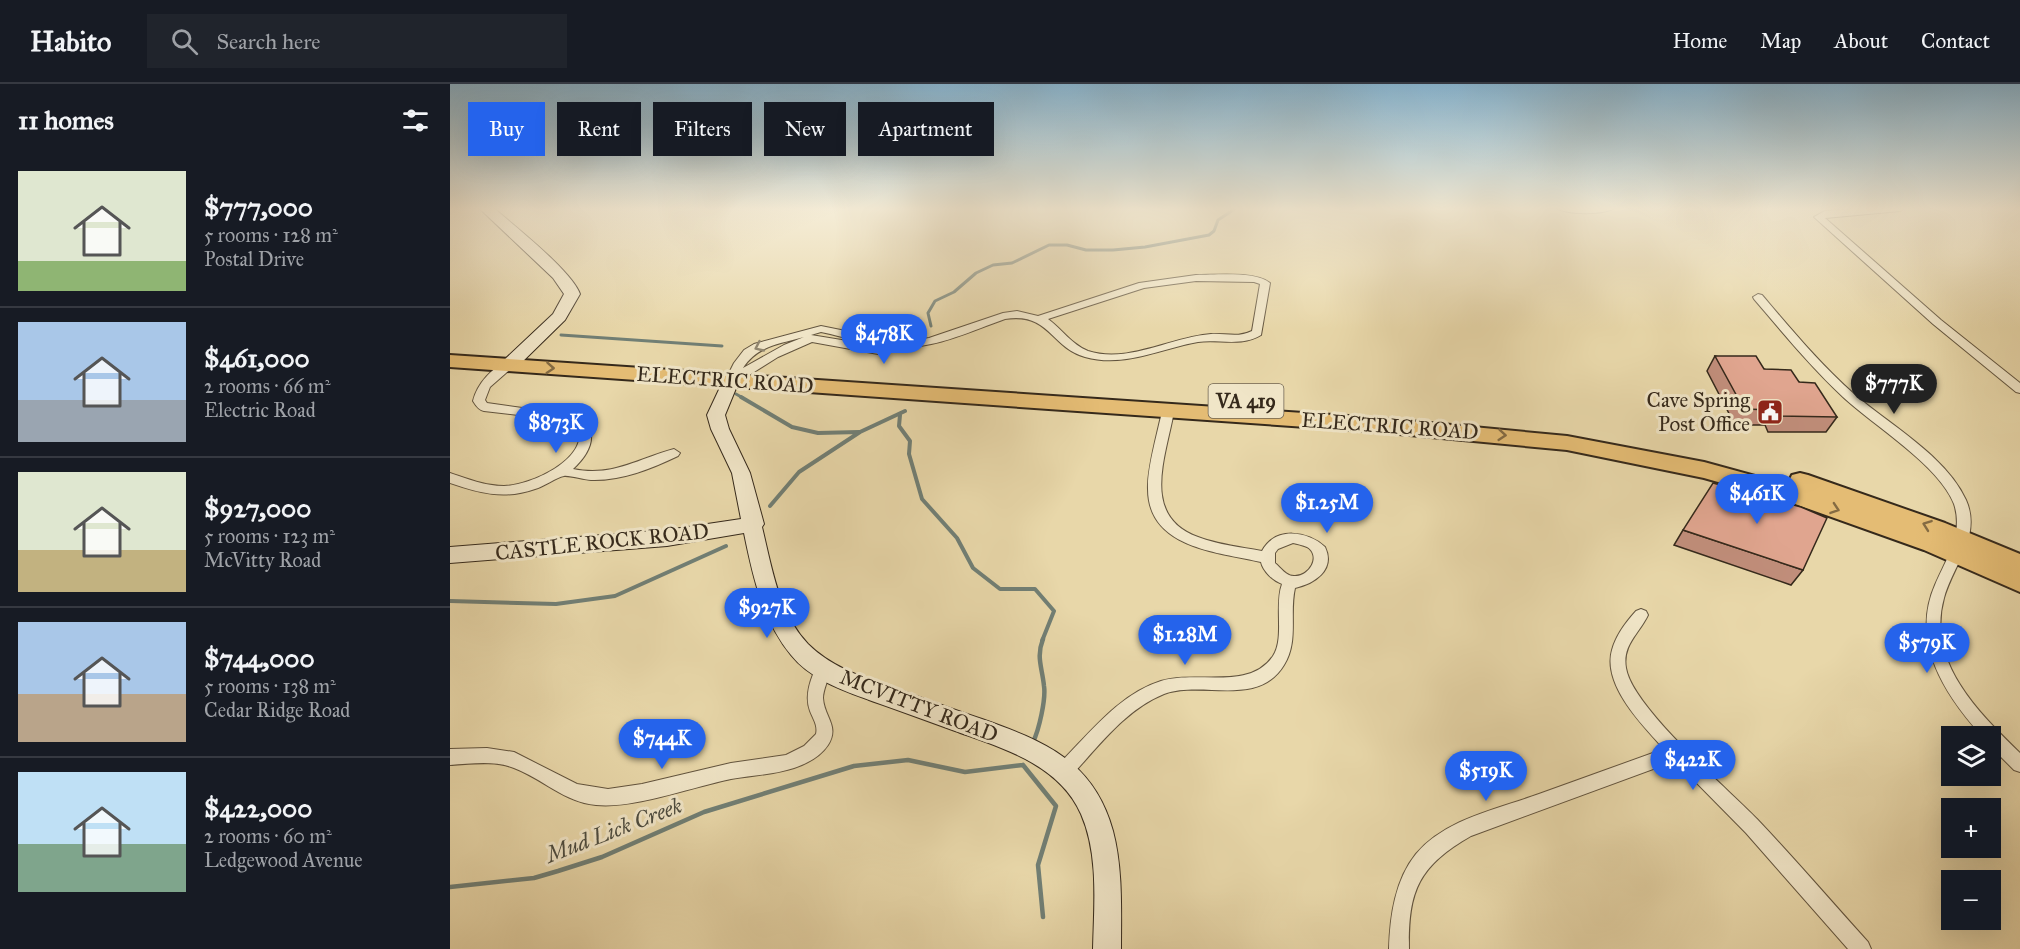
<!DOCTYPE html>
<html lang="en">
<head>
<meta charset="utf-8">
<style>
  :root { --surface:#171b24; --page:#20242c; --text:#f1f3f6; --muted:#9ea1a6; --line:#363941; --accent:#2563eb }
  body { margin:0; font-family:"IM FELL Great Primer",serif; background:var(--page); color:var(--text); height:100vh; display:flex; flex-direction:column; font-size:22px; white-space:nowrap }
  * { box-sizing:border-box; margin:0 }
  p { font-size:20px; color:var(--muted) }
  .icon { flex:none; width:33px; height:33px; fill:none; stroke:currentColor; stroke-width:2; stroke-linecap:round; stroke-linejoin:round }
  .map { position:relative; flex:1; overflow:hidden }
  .details { display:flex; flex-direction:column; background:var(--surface); width:450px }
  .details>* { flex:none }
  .top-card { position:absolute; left:18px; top:18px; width:570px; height:54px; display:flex; gap:12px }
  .controls { position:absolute; left:1491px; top:642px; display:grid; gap:12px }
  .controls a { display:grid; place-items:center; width:60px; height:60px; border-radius:0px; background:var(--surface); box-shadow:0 6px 24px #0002; font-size:30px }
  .price { position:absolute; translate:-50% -51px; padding:0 14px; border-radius:21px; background:var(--accent); color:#fff; font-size:20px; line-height:39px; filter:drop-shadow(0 2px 3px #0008) }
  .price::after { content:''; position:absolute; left:50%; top:36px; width:18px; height:14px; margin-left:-9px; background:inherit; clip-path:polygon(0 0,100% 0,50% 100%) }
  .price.selected { background:#222; color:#fff }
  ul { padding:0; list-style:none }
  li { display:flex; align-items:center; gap:18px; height:150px; padding:0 18px }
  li+li { border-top:2px solid var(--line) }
  li span { display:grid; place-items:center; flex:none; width:168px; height:120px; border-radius:0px; color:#555 }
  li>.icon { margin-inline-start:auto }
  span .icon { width:72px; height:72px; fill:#fffc; stroke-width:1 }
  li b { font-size:26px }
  h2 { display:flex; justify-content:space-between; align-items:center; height:72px; padding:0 18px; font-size:26px }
  .chip { padding:0 21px; border-radius:0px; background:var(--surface); box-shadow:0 6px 24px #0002; font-size:21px; line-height:54px }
  .chip.selected { background:var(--accent); color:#fff }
  header { display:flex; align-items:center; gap:36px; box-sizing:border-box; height:84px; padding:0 30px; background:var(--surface); border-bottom:2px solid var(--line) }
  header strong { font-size:28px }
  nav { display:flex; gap:33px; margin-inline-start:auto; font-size:21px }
  .search { width:420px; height:54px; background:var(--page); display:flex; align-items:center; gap:15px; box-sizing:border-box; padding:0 21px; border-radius:0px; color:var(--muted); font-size:22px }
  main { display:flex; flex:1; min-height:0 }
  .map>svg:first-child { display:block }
</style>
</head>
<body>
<header>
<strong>Habito</strong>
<div class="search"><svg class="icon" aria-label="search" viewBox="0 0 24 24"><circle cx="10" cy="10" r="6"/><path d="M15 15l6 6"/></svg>Search here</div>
<nav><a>Home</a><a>Map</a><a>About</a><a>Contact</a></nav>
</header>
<main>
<section class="details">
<h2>11 homes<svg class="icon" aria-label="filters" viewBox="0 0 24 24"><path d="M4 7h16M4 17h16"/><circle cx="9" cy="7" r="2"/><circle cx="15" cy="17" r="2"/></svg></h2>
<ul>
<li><span style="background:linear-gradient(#dfe7d0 75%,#8fb573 0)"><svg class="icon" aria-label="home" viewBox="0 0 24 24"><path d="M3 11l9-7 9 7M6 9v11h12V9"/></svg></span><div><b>$777,000</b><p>5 rooms · 128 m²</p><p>Postal Drive</p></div></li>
<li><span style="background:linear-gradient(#a9c7e8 65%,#9aa5b1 0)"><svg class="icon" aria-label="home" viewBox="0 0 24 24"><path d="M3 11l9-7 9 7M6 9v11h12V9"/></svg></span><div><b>$461,000</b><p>2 rooms · 66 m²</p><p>Electric Road</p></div></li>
<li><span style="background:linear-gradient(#dfe7d0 65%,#c2b280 0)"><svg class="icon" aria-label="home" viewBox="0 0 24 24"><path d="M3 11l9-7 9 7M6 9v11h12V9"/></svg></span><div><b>$927,000</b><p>5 rooms · 123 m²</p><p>McVitty Road</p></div></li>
<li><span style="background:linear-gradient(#a9c7e8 60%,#b9a48a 0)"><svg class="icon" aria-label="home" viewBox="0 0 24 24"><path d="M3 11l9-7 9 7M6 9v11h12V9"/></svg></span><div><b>$744,000</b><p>5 rooms · 138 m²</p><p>Cedar Ridge Road</p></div></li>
<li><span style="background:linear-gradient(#bfe0f5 60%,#7fa58c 0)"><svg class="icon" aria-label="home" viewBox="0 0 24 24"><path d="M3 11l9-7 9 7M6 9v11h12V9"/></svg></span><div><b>$422,000</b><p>2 rooms · 60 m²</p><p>Ledgewood Avenue</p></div></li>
</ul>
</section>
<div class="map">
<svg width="1570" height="865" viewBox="0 0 1570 865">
  <rect width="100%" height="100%" fill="#e8d7a9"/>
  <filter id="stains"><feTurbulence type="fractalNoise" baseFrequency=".00333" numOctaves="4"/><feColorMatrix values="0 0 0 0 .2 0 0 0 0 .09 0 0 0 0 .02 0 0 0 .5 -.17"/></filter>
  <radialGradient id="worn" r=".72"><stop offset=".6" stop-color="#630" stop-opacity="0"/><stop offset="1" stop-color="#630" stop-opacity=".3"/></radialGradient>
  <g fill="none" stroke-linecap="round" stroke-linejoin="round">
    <!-- stream-far2 -->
    <path stroke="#717f75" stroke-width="3" d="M481,242L478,229L485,217L504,208L526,189L543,181L562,179L599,161H617L636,166H663L695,163L759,151L764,147L768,136L786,124
      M111,251L272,262
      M286,310L293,314"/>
    <!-- stream-far1 -->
    <path stroke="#717f75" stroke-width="4" d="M291,313L342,343L368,349L409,348
      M450,331L449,342L460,357L459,370L472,415L507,454L523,484L550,505H585L604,527L592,557
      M320,422L349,388L410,348L455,327
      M0,517L106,520L165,512L276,462"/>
    <!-- stream -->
    <path stroke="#717f75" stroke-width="4.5" d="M583,658C589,646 596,615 594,602C592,583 586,573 593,555
      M573,681L606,722L588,781L593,833
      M0,803L84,794L108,787L152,773L254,728L404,682L458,676L515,688L573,681"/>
    <defs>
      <path id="street" d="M1107,124H1164C1154,131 1117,131 1107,124Z
        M1419,124H1455L1450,127L1375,134L1491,236L1570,299V309L1566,308L1483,240L1364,133L1375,127Z
        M746,191C766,191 806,187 820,199L811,251C792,263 768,255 748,258C709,265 674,284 635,273C601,264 600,228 555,235C521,247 485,265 448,263C423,263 396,253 371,248L361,251L428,262L434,266L428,270L362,258L328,273L285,300H277L275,297L284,279L294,266L304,260L371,242L445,257H461L479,254L553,229L567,227L588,232L689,199ZM746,197L804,198L810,200L802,247C789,254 774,249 761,250C721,253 678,280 638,267C622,261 611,244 598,235L694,204ZM354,253L334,261L293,284C307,262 329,260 354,253Z
        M1308,210L1312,211C1341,245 1370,280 1404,310C1440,341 1496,372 1516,416C1532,452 1503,481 1494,514C1476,578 1529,629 1570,669V688L1564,686L1540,662V652H1532C1495,611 1460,558 1485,501C1496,475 1514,450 1504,420C1489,381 1424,342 1393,313C1361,283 1333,249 1304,215L1303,213Z
        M59,277L65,281L40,303L35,316L37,319L101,328L136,337C148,355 137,372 123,385C163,393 187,375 224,365L230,369L228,372C201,385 171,397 141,396C134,396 119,391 114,392C107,393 93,403 85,405C54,416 29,409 0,399V389C18,395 35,402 54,402C79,402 140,375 128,343L85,333L34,327C29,326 26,322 23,317C27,300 42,283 59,277Z
        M718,323L724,327C716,373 690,432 748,453C769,461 791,463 812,467C825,442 858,447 875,463C886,486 864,500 845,504C839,530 849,557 834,581C808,624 753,596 714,610C676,625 648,663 621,692L615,694L609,692L607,686L609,680C639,650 669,610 711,597C747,586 799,607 823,572C835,554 824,521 832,500C823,497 813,487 811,478C767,468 698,464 698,405C697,384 708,348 712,327ZM843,459C847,460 853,461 857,463C872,472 859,493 844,492C836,492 831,484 825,479V469L828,465Z
        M1191,525L1196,527L1198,531C1189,550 1172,561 1176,584C1182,623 1277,704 1307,735C1345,775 1381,817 1418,858L1421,865H1398L1296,749L1225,677L1021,752C969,782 958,806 959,865H939C940,832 945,796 966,770C995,735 1048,725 1089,710C1131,695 1172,680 1214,665C1193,642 1152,601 1162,566C1166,551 1176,538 1186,527Z
        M373,577L378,579C383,589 373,603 373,614C374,633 390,642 378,661C370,673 356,680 344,684C323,691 302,691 281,695C242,703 184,725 146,721C114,718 93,695 64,684C44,676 20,680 0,681V665L37,664L64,668L127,700L158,705L192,700L281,679L336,671L354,662L366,650C368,641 363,635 360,627C354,611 361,594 368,579Z"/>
      <path id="secondary" d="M29,124H44C64,142 122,187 130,210L115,236L65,285H53L51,281L53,277L103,230L114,210L103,194Z
        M281,292L287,293L289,297L275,331L279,345L300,389L314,440L312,443C322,484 328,528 358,560C383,585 418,595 450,606C478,616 505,626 532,635C594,657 644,677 663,747C673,785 671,826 671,865H643C644,821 649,771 631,730C609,680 552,664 505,647C477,637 448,626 419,616C392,606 360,595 341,571C312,535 303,493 294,449L217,462L0,479V463L217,446L291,435L282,389L261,345L257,331L273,297L275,293Z"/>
      <path id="primary" d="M0,271L928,334L1117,352L1254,378L1342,402L1339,397L1342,391L1350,389L1358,391L1495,439L1570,470V508L1474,466L1345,420L1254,394L1117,366L928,348L0,283Z"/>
    </defs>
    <!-- street casing -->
    <use href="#street" stroke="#62543e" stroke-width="2"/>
    <!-- secondary casing -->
    <use href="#secondary" stroke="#35291b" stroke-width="2"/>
    <!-- primary casing -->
    <use href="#primary" stroke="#35291b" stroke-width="4"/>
    <!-- street -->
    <use href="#street" fill="#f0e5c7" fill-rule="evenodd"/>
    <!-- secondary -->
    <use href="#secondary" fill="#f0e5c7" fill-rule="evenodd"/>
    <!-- primary -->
    <use href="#primary" fill="#e4bc74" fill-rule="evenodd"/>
  </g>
  <!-- wall -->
  <path fill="#c18e7b" stroke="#35291b" stroke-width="1.5" d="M1265,272L1314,285L1349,298L1387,333L1376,348H1318L1315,341H1285L1257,287Z
    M1233,446L1353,486L1341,501L1224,461Z"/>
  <!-- building -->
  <path fill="#e0a58f" stroke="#35291b" stroke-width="1.5" d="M1265,272H1306L1314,285L1341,286L1349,298L1365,299L1387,333L1328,332L1325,326L1294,325Z
    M1263,399L1351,423L1377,434L1353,486L1233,446Z"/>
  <!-- one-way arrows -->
  <defs><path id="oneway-chevron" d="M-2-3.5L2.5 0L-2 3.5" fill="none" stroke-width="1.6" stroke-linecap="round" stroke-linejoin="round" transform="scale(1.5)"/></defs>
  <use stroke="#928771" href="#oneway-chevron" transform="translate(309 263) rotate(155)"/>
  <g stroke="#846b43">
    <use href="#oneway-chevron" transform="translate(100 284) rotate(4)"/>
    <use href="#oneway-chevron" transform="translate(1052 351) rotate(5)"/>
    <use href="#oneway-chevron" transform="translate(1385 425) rotate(19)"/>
    <use href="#oneway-chevron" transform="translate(1477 441) rotate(-160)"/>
  </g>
  <!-- sky -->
  <linearGradient id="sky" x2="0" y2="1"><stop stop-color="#88b6d2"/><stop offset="0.51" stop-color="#f5edd8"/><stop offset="1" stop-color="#f5edd8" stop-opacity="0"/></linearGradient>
  <rect width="1570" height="245" fill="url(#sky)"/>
  <!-- icons -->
  <defs>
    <symbol id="civic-square" viewBox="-11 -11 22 22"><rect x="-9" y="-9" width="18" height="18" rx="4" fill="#8f2418" stroke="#f0e5c7"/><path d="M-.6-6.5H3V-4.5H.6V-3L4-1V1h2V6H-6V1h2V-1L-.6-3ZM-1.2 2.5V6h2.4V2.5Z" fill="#fff"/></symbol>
  </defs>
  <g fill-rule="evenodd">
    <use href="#civic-square" x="1305" y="313" width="30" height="30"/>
  </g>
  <g text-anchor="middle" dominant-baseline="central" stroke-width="6" stroke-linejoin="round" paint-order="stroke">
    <!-- shield labels -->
    <rect fill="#f0e5c7" stroke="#6d614f" stroke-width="1.5" x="758.5" y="300" width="75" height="34" rx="4.5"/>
    <g font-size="20" font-weight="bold" fill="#35291b">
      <text x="796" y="317">VA 419</text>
    </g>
    <!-- street labels -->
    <g font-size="21" fill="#35291b" stroke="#f0e5c7">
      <text transform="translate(275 296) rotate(4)">ELECTRIC ROAD</text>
      <text transform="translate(940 342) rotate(4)">ELECTRIC ROAD</text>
      <text transform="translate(152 458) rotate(-6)">CASTLE ROCK ROAD</text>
      <text transform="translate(469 622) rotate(21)">MCVITTY ROAD</text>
    </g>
    <!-- poi labels -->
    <g font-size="21" fill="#35291b" stroke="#f0e5c7" text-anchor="end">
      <text x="1300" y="316">Cave Spring<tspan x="1300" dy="24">Post Office</tspan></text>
    </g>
    <!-- water labels -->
    <g font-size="22" font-style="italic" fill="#4e4d40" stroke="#f0e5c7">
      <text transform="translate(164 746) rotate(-21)">Mud Lick Creek</text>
    </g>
  </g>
  <rect width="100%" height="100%" filter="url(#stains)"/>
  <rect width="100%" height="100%" fill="url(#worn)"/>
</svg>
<div class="controls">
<a><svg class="icon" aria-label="layers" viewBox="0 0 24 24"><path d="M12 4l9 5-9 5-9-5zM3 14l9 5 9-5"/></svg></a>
<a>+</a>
<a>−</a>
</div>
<b class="price" style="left:434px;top:281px">$478K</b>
<b class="price selected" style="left:1444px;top:331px">$777K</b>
<b class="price" style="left:106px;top:370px">$873K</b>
<b class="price" style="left:1307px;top:441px">$461K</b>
<b class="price" style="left:877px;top:450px">$1.25M</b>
<b class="price" style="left:317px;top:555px">$927K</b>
<b class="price" style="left:735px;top:582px">$1.28M</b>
<b class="price" style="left:1477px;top:590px">$579K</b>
<b class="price" style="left:212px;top:686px">$744K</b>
<b class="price" style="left:1243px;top:707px">$422K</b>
<b class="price" style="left:1036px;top:718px">$519K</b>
<div class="top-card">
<a class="chip selected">Buy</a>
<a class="chip">Rent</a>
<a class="chip">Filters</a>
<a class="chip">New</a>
<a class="chip">Apartment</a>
</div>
</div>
</main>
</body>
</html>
